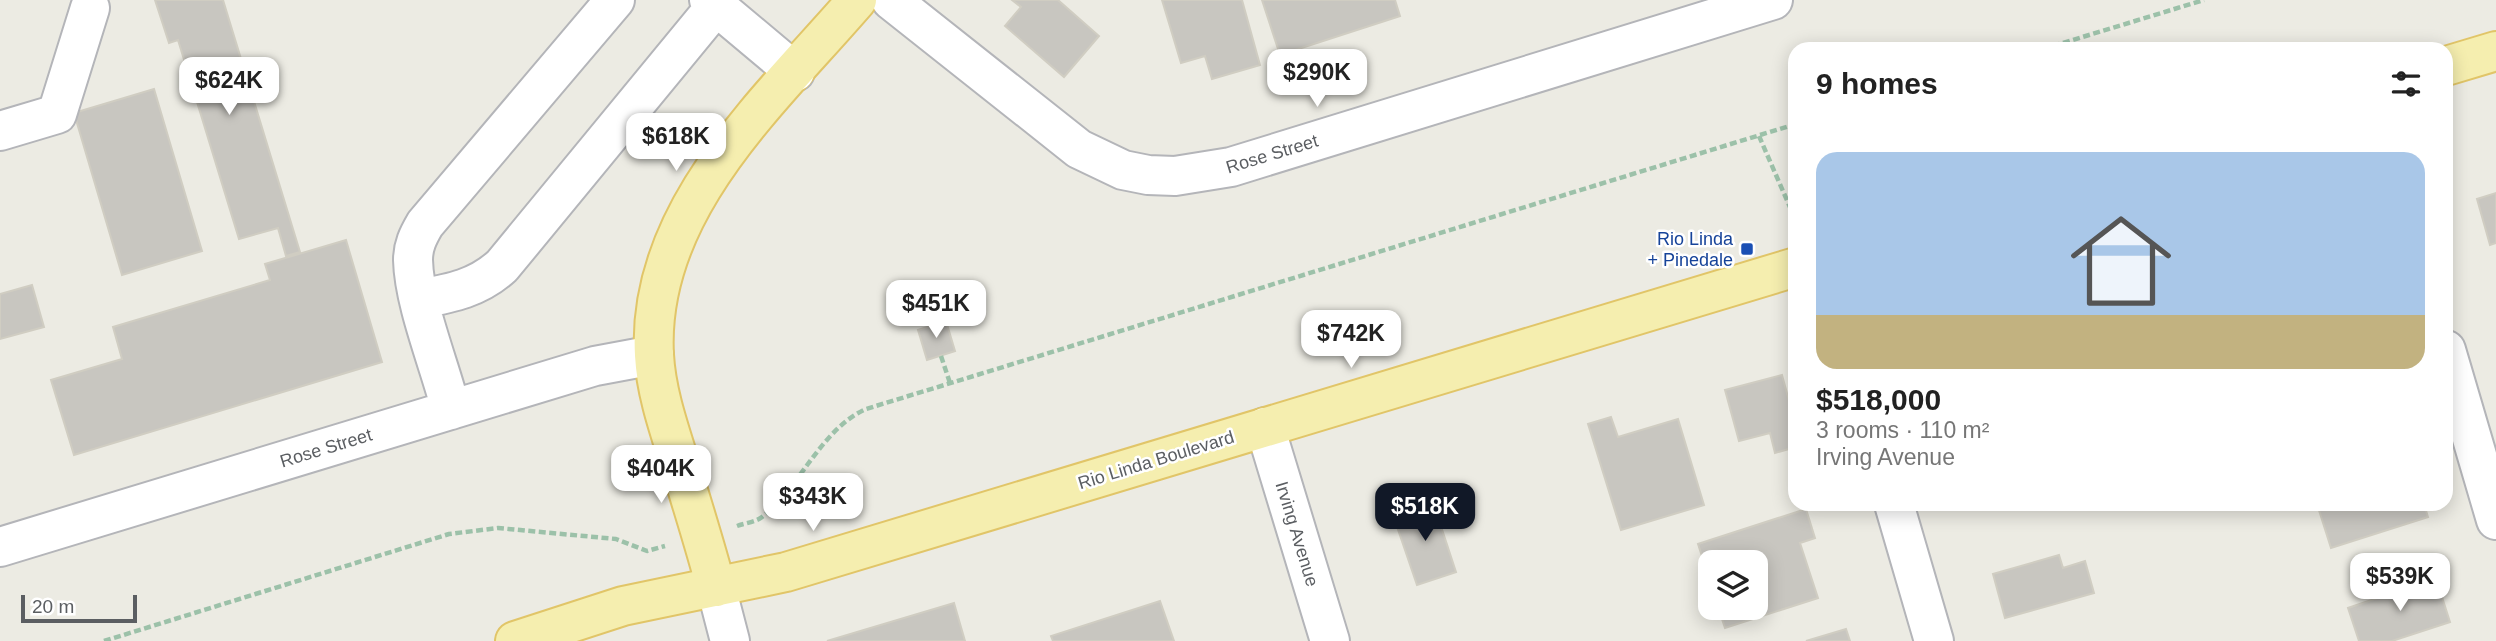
<!DOCTYPE html>
<html lang="en">
<head>
<meta charset="utf-8">
<style>
  :root { --surface:#fff; --page:#f2f2f2; --text:#222; --muted:#767676; --line:#e0e0e0; --accent:#111827 }
  body { margin:0; font-family:Arial,sans-serif; background:var(--page); color:var(--text); height:100vh; display:flex; flex-direction:column; font-size:26px; white-space:nowrap }
  * { box-sizing:border-box; margin:0 }
  p { font-size:23px; color:var(--muted) }
  .icon { flex:none; width:38px; height:38px; fill:none; stroke:currentColor; stroke-width:2; stroke-linecap:round; stroke-linejoin:round }
  .map { position:relative; flex:1; overflow:hidden }
  .drawer { position:absolute; left:1788px; top:42px; width:665px; height:469px; display:flex; flex-direction:column; background:var(--surface); border-radius:21px; box-shadow:0 4px 18px #0003 }
  .drawer>* { flex:none }
  .fabs { position:absolute; left:1698px; top:550px; display:grid; gap:14px }
  .fabs a { display:grid; place-items:center; width:70px; height:70px; border-radius:14px; background:var(--surface); box-shadow:0 4px 18px #0003; font-size:35px }
  .scale { position:absolute; left:21px; bottom:18px; width:116px; box-sizing:border-box; padding-left:7px; border:4px solid #5b5e62; border-top:0; font-size:19px; line-height:24px; white-space:nowrap; color:#5b5e62; -webkit-text-stroke:5px #fff; paint-order:stroke }
  .price { position:absolute; translate:-50% -60px; padding:0 16px; border-radius:14px; background:#fff; color:#222; font-size:23px; line-height:46px; filter:drop-shadow(0 2px 4px #0008) }
  .price::after { content:''; position:absolute; left:50%; top:42px; width:21px; height:16px; margin-left:-10px; background:inherit; clip-path:polygon(0 0,100% 0,50% 100%) }
  .price.current { background:var(--accent); color:#fff }
  ul { padding:0; list-style:none }
  li { display:grid; align-content:center; gap:14px; height:371px; padding:0 28px }
  li+li { border-top:2px solid var(--line) }
  li span { display:grid; place-items:center; height:217px; border-radius:21px; color:#555 }
  li>.icon { margin-inline-start:auto }
  span .icon { width:126px; height:126px; fill:#fffc; stroke-width:1 }
  li b { font-size:30px }
  h2 { display:flex; justify-content:space-between; align-items:center; height:84px; padding:0 28px; font-size:30px }
  .map>svg:first-child { display:block }
</style>
</head>
<body>
<div class="map">
<svg width="2496" height="641" viewBox="0 0 2496 641">
  <rect width="100%" height="100%" fill="#ecebe3"/>
  <!-- building -->
  <path fill="#c8c6c0" stroke="#d0cdc2" stroke-width="2" d="M155,0H223L300,252L286,256L278,228L239,239L178,40L169,43Z
    M1012,0H1058L1099,36L1064,77L1005,26L1021,7Z
    M1162,0H1242L1260,65L1212,79L1205,56L1181,63Z
    M1262,0H1395L1400,16L1280,55Z
    M154,89L202,251L122,275L74,113Z
    M2496,193V243L2490,245L2477,199Z
    M346,240L382,362L74,455L51,380L122,359L113,327L270,280L265,264Z
    M32,285L44,327L0,339V294Z
    M946,321L955,351L927,360L918,330Z
    M1782,375L1796,426V447L1775,453L1770,433L1739,441L1725,390Z
    M1611,417L1618,437L1678,419L1704,505L1621,530L1588,424Z
    M1433,502L1456,572L1417,585L1393,515Z
    M2317,504H2424L2428,517L2331,548Z
    M1806,509L1815,538L1800,543L1818,598L1725,628L1718,607H1755V562H1710V581L1698,544Z
    M2059,555L2063,568L2085,561L2094,593L2005,618L1993,574Z
    M2436,578L2450,622L2392,641H2359L2348,608Z
    M1160,601L1174,641H1053L1051,636Z
    M954,603L965,641H827Z
    M1846,629L1850,641H1806Z"/>
  <g fill="none" stroke-linecap="round" stroke-linejoin="round">
    <defs>
      <path id="minor" d="M709,0L795,72
        M891,0L1079,149L1123,170L1148,175L1175,176L1231,167L1773,0
        M0,131L57,114L90,8
        M420,299C452,293 478,288 502,266L716,6
        M2446,350L2496,520
        M451,410C440,366 414,304 413,260C413,246 418,236 425,224L615,0
        M1265,427L1330,641
        M1894,504L1934,641
        M0,547L595,366L654,355
        M716,587L730,641"/>
      <path id="major" d="M2446,66L2496,51
        M716,587C705,545 692,505 680,464C669,429 656,392 654,355C646,210 770,101 857,0
        M515,641L623,606L786,572L1796,267"/>
    </defs>
    <!-- minor casing -->
    <use href="#minor" stroke="#b4b5b9" stroke-width="42"/>
    <!-- major casing -->
    <use href="#major" stroke="#e1c568" stroke-width="42"/>
    <!-- path -->
    <path stroke="#9cc1a9" stroke-width="4.5" stroke-dasharray="7 3.5" stroke-linecap="butt" d="M2043,49L2204,0
      M1759,136L1796,221
      M941,356L950,383
      M737,526C745,523 756,522 762,517C801,486 821,429 866,409L1796,124
      M104,641L449,534L498,528L616,539L647,551L665,546"/>
    <!-- minor -->
    <use href="#minor" stroke="#fff" stroke-width="38"/>
    <!-- major -->
    <use href="#major" stroke="#f5eeaf" stroke-width="38"/>
  </g>
  <!-- markers -->
  <rect fill="#1a4fb4" stroke="#fff" stroke-width="2.5" x="1740" y="242" width="14" height="14" rx="3.5"/>
  <g text-anchor="middle" dominant-baseline="central" stroke-width="5" stroke-linejoin="round" paint-order="stroke">
    <!-- street labels -->
    <g font-size="18" fill="#5b5e62" stroke="#fff">
      <text transform="translate(1272 154) rotate(-17)">Rose Street</text>
      <text transform="translate(326 448) rotate(-17)">Rose Street</text>
      <text transform="translate(1156 460) rotate(-17)">Rio Linda Boulevard</text>
      <text transform="translate(1297 534) rotate(73)">Irving Avenue</text>
    </g>
    <!-- transit labels -->
    <g font-size="18" fill="#164399" stroke="#fff" text-anchor="end">
      <text x="1733" y="239">Rio Linda<tspan x="1733" dy="21">+ Pinedale</tspan></text>
    </g>
  </g>
</svg>
<div class="fabs">
<a><svg class="icon" aria-label="layers" viewBox="0 0 24 24"><path d="M12 4l9 5-9 5-9-5zM3 14l9 5 9-5"/></svg></a>
</div>
<div class="scale">20 m</div>
<b class="price" style="left:1317px;top:109px">$290K</b>
<b class="price" style="left:229px;top:117px">$624K</b>
<b class="price" style="left:676px;top:173px">$618K</b>
<b class="price" style="left:936px;top:340px">$451K</b>
<b class="price" style="left:1351px;top:370px">$742K</b>
<b class="price" style="left:661px;top:505px">$404K</b>
<b class="price" style="left:813px;top:533px">$343K</b>
<b class="price current" style="left:1425px;top:543px">$518K</b>
<b class="price" style="left:2400px;top:613px">$539K</b>
<section class="drawer">
<h2>9 homes<svg class="icon" aria-label="filters" viewBox="0 0 24 24"><path d="M4 7h16M4 17h16"/><circle cx="9" cy="7" r="2"/><circle cx="15" cy="17" r="2"/></svg></h2>
<ul>
<li><span style="background:linear-gradient(#a9c7e8 75%,#c2b280 0)"><svg class="icon" aria-label="home" viewBox="0 0 24 24"><path d="M3 11l9-7 9 7M6 9v11h12V9"/></svg></span><div><b>$518,000</b><p>3 rooms · 110 m²</p><p>Irving Avenue</p></div></li>
</ul>
</section>
</div>
</body>
</html>
